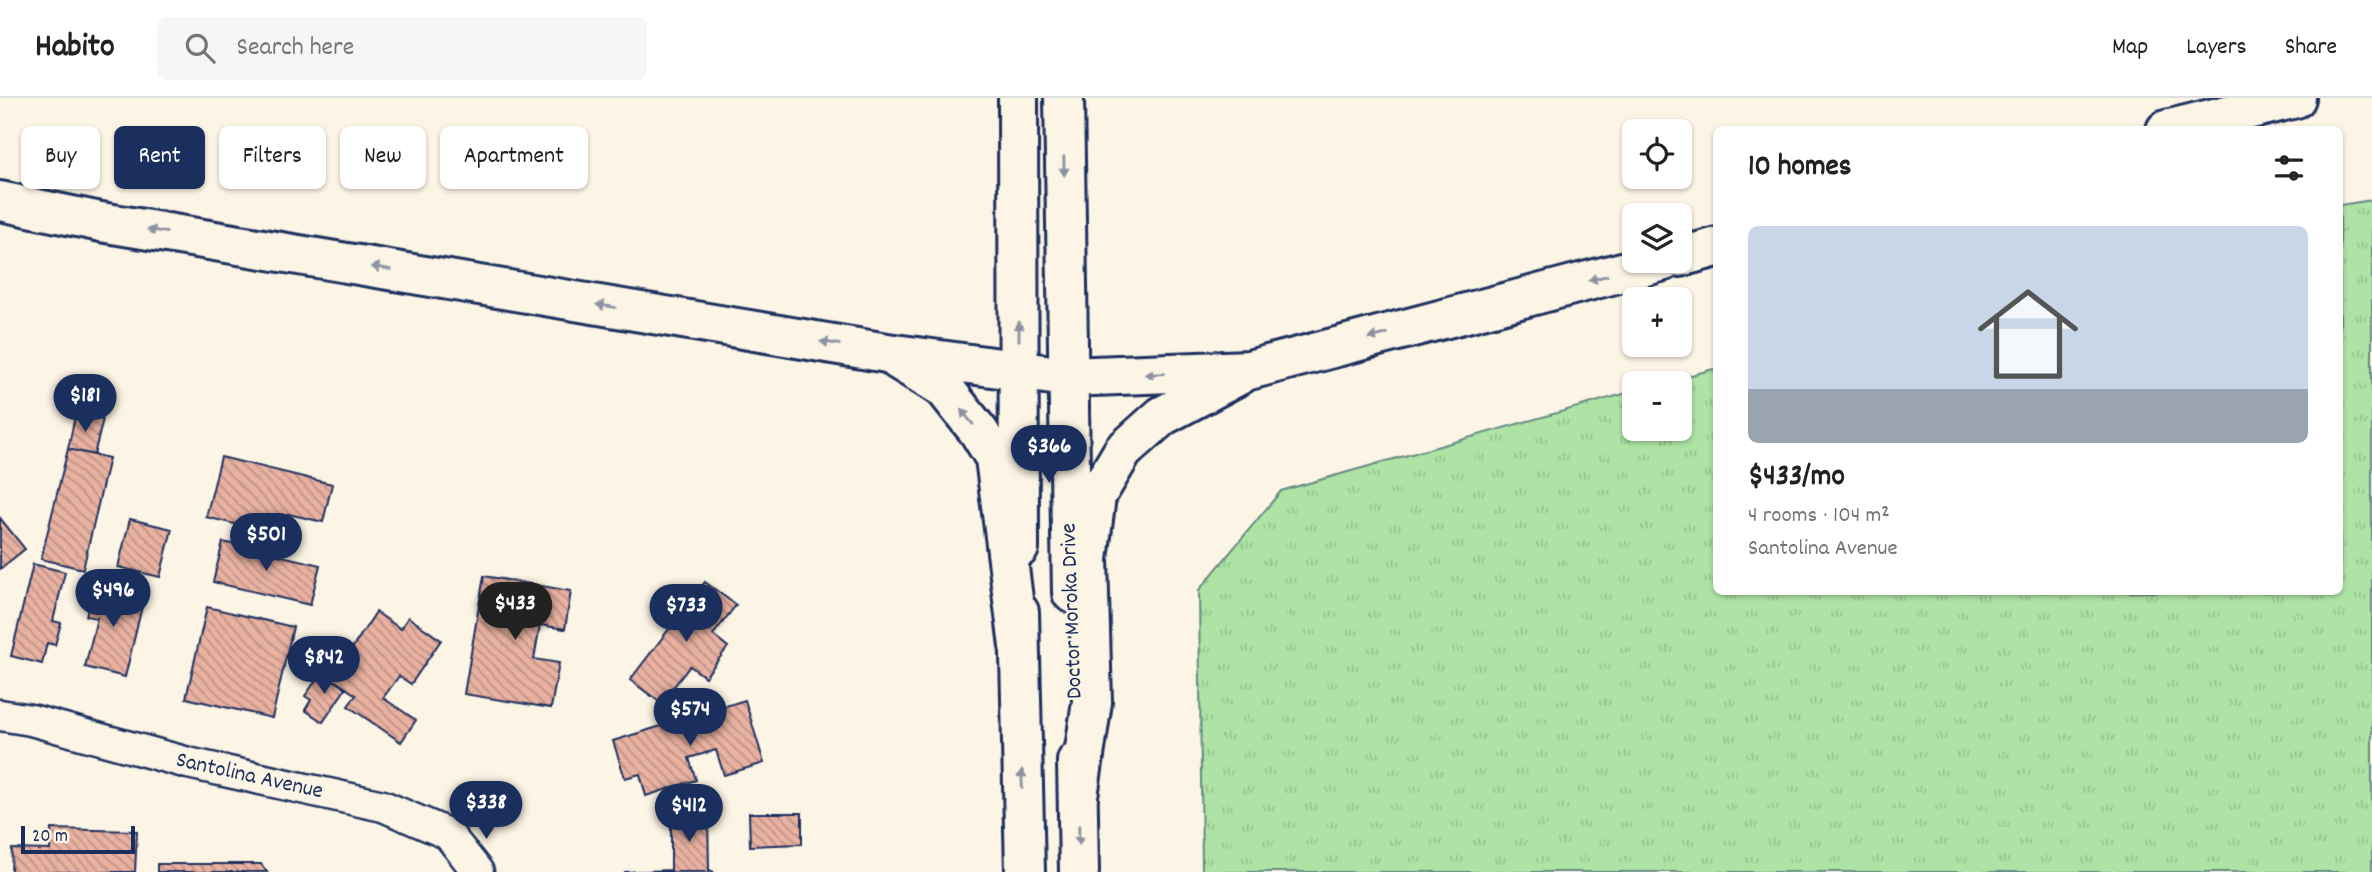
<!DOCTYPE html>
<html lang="en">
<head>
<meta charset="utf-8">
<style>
  :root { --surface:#fff; --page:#f6f6f6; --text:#222; --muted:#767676; --line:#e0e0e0; --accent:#1b2f5e }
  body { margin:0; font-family:Dekko,sans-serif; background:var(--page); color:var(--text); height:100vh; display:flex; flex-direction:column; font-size:26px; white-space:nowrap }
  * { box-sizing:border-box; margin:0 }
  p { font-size:23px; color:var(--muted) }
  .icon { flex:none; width:38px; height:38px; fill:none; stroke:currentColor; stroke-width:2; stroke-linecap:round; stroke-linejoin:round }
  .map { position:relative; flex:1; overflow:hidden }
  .sheet { position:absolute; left:1713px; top:28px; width:630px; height:469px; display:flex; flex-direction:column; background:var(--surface); border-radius:10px; box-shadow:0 2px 5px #0004 }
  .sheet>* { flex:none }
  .hud { position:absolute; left:21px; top:28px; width:665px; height:63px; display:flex; gap:14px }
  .fabs { position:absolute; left:1622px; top:21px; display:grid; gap:14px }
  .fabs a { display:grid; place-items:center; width:70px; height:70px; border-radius:10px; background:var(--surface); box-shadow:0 2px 5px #0004; font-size:35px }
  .scale { position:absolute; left:21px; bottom:18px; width:114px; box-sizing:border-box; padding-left:7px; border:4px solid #1b2f5e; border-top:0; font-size:19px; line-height:24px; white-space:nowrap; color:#1b2f5e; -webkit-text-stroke:5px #fcf5e5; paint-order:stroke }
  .price { position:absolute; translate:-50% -60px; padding:0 16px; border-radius:24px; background:var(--accent); color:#fff; font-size:23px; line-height:46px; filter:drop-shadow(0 2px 4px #0008) }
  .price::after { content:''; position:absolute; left:50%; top:42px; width:21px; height:16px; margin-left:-10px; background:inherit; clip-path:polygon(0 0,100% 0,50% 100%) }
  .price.selected { background:#222; color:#fff }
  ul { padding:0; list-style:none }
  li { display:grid; align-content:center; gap:14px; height:371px; padding:0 35px }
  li+li { border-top:2px solid var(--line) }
  li span { display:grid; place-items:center; height:217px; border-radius:10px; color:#555 }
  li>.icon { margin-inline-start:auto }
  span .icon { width:126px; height:126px; fill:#fffc; stroke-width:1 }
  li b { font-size:30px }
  h2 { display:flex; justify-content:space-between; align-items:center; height:84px; padding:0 35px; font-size:30px }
  .tag { padding:0 24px; border-radius:10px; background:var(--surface); box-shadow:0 2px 5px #0004; font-size:24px; line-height:63px }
  .tag.selected { background:var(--accent); color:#fff }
  header { display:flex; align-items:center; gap:42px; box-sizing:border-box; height:98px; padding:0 35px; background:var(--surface); border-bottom:2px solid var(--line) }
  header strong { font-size:33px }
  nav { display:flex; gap:38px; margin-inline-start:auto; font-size:24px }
  .search { width:490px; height:63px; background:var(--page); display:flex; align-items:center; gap:18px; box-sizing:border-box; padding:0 24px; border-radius:10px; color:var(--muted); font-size:26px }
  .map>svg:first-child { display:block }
</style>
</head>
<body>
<header>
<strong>Habito</strong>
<div class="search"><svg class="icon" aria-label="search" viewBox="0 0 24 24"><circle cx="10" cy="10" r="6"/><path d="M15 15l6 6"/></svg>Search here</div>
<nav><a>Map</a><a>Layers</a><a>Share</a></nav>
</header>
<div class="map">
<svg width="2372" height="774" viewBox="0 0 2372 774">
  <defs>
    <pattern id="grass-tufts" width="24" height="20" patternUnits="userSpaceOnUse" patternTransform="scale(1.75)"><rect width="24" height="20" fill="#aee3a5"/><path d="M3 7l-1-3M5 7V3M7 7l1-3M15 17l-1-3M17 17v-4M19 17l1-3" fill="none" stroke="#95c390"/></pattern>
    <pattern id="building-back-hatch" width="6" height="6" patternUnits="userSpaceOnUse" patternTransform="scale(1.75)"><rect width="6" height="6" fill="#e9b1a0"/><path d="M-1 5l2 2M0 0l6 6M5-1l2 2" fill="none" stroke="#bc9086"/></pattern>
  </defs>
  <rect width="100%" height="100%" fill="#fcf5e5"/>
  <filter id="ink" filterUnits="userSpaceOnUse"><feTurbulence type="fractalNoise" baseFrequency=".0143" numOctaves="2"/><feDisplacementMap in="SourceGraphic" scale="14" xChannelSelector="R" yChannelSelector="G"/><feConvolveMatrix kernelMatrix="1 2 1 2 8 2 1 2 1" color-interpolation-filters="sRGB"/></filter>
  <g filter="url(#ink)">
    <!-- grass -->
    <path fill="url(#grass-tufts)" stroke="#648982" stroke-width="2" d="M2372,102V774H1202L1199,492L1281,393L1634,293V331H1680V285H1662L1717,270V494H2340V107Z"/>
    <!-- building -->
    <path fill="url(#building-back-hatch)" stroke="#1b2f5e" stroke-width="2" d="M76,314L103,321L94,357L68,351Z
      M68,351L109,360L83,471L41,461Z
      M221,359L332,386L323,424L288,416L283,438L206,419Z
      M0,420L25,451L0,471Z
      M130,421L172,431L160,479L118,469Z
      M223,444L320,467L310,507L213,484Z
      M33,466L65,474L53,523L61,525L55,547L47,545L42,566L11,558Z
      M484,478L571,493L565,531L540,527L534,561L559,565L551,610L464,596Z
      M705,484L736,507L713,537L728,549L705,579L690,568L661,605L630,582Z
      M105,487L145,496L125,579L85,569L97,520L86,518L92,493L103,495Z
      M207,509L293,529L272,620L186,600Z
      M376,514L401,531L408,519L441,542L411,586L399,578L383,600L416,622L401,644L348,608L356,597L332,581Z
      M322,574L346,590L323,624L305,612L311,602L305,598Z
      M745,602L764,665L724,677L716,652L689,660L696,682L646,698L640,676L625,680L613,643Z
      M749,715H802V746L750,748Z
      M708,716L709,772L714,774H624L671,772V717Z
      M51,731L137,733L135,774H11L12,751L50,752Z
      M157,766H261L267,774H157Z"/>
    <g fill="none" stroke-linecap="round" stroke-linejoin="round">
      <defs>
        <g id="minor">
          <path id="s1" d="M0,617L31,622L188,665L383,708L448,736L478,774"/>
        </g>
        <path id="secondary" d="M1018,0L1019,450
          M1064,0L1072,495
          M1019,514L1025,774
          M1077,663L1079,774"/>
        <path id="trunk" d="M2166,32L2296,0
          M0,103L101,124L887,255L1067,279L1249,272L1664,163
          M1680,159L1717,149
          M898,262L944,290L979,334L995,360L1019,548
          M1078,698L1092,604L1088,461L1096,398L1123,353L1162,318L1241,276"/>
      </defs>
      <!-- minor casing -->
      <use href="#minor" stroke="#1b2f5e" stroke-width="35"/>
      <!-- secondary casing -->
      <use href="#secondary" stroke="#1b2f5e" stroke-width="44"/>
      <!-- trunk casing -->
      <use href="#trunk" stroke="#1b2f5e" stroke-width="44"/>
      <!-- minor -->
      <use href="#minor" stroke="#fcf5e5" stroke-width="30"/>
      <!-- secondary -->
      <use href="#secondary" stroke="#fcf5e5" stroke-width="38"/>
      <!-- trunk -->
      <use href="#trunk" stroke="#fcf5e5" stroke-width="38"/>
    </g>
    <!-- one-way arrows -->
    <defs><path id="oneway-solid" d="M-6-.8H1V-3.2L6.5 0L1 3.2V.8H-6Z" transform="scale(1.75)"/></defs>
    <g fill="#8c92a2">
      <use href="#oneway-solid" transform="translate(1064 68) rotate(89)"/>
      <use href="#oneway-solid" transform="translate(157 133) rotate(-171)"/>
      <use href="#oneway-solid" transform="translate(381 170) rotate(-171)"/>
      <use href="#oneway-solid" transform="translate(1598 180) rotate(165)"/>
      <use href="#oneway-solid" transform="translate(606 208) rotate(-171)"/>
      <use href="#oneway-solid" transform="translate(1019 233) rotate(-90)"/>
      <use href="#oneway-solid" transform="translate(1378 238) rotate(165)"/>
      <use href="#oneway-solid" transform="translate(830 245) rotate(-171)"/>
      <use href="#oneway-solid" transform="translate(1155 276) rotate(178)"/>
      <use href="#oneway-solid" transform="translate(967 319) rotate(-129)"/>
      <use href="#oneway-solid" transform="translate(1022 681) rotate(-91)"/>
      <use href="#oneway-solid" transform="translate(1079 737) rotate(89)"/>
    </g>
  </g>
  <g text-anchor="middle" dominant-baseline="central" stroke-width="5" stroke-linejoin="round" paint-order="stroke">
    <!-- street labels -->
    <g font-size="23" fill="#1b2f5e" stroke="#fcf5e5">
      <text transform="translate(1073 513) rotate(-92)">Doctor Moroka Drive</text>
      <text stroke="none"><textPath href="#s1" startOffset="257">Santolina Avenue</textPath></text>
    </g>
  </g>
</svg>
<div class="fabs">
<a><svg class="icon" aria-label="locate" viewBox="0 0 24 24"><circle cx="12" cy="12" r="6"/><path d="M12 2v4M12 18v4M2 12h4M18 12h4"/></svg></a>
<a><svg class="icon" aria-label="layers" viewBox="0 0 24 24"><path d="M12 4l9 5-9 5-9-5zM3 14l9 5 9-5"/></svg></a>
<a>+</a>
<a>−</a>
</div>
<div class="scale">20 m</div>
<b class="price" style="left:85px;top:336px">$181</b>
<b class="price" style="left:1049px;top:387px">$366</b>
<b class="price" style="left:266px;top:475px">$501</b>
<b class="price" style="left:113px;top:531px">$496</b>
<b class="price selected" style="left:515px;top:544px">$433</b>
<b class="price" style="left:686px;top:546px">$733</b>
<b class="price" style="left:324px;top:598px">$842</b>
<b class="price" style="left:690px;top:650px">$574</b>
<b class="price" style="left:486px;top:743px">$338</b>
<b class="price" style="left:689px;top:746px">$412</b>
<div class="hud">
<a class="tag">Buy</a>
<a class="tag selected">Rent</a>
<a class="tag">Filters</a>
<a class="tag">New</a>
<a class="tag">Apartment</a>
</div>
<section class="sheet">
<h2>10 homes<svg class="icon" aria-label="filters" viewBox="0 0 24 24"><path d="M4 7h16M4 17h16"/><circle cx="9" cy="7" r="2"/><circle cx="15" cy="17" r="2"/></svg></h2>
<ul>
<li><span style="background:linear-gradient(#c9d6e8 75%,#9aa5b1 0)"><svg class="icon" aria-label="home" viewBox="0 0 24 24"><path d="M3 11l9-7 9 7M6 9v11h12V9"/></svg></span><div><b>$433/mo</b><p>4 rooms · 104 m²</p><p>Santolina Avenue</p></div></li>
</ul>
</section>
</div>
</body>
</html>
